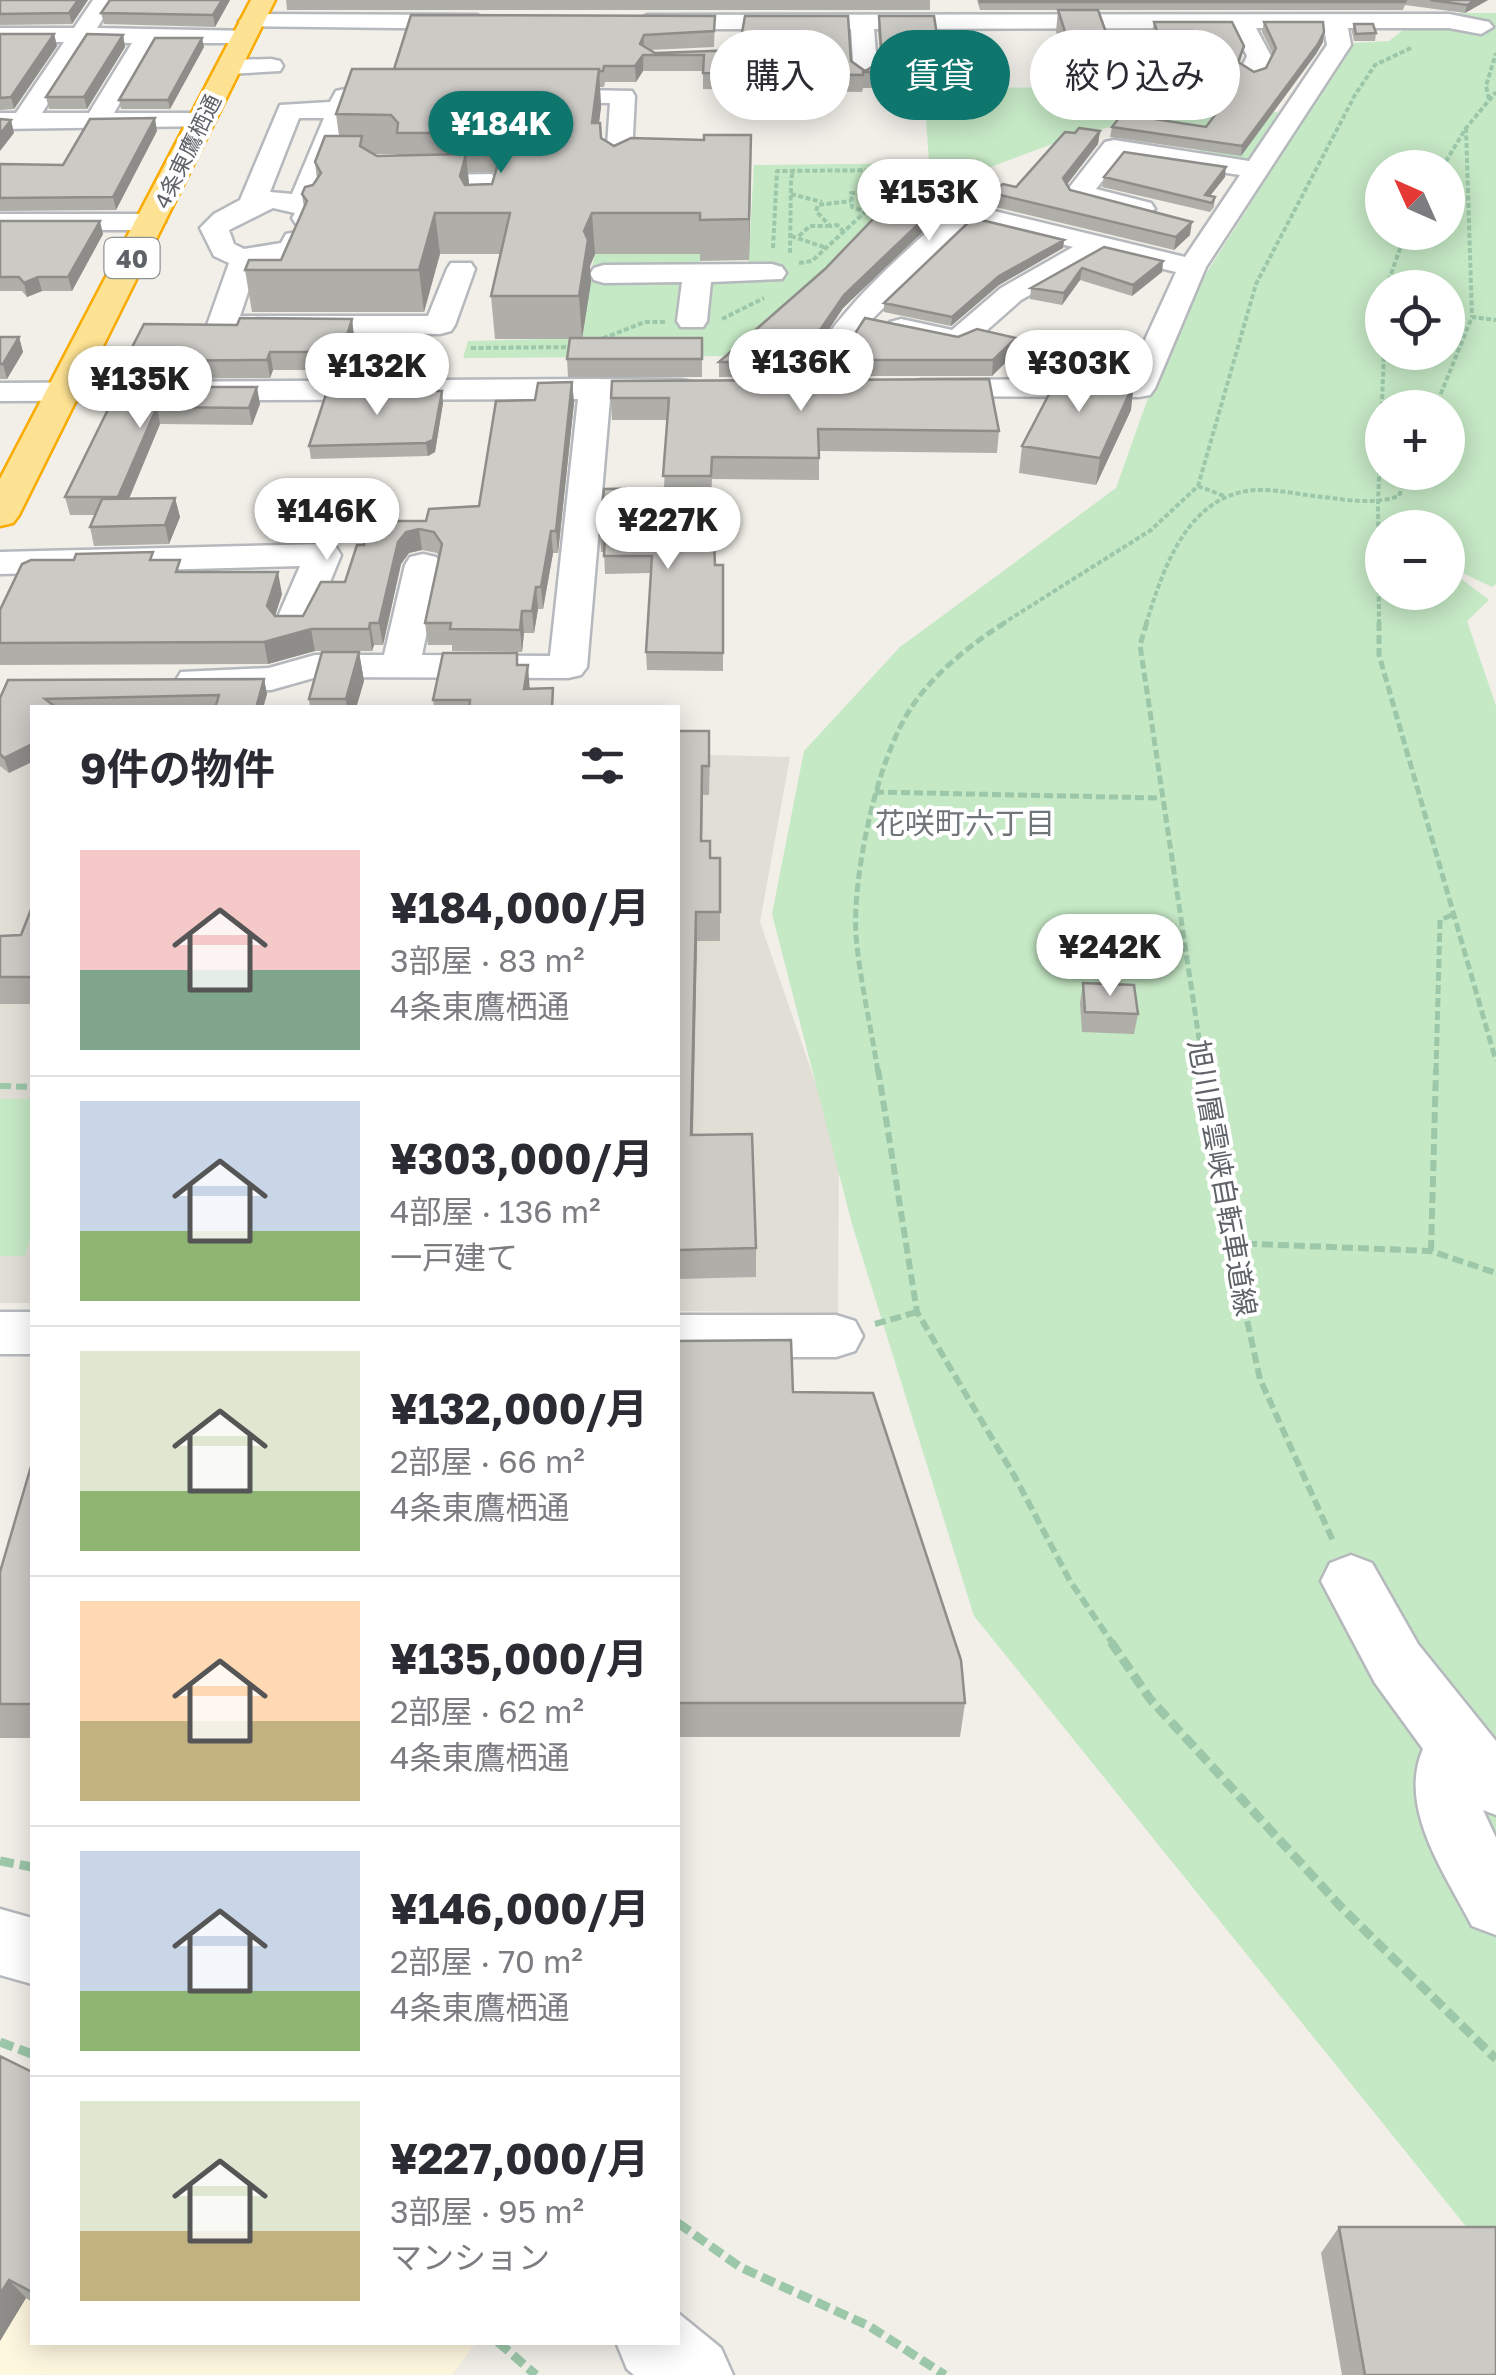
<!DOCTYPE html>
<html lang="ja">
<head>
<meta charset="utf-8">
<style>
  :root { --surface:#fff; --page:#f7f7f7; --text:#2b2b33; --muted:#7c7c81; --line:#e1e1e2; --accent:#0f766e }
  body { margin:0; font-family:"Golos Text","Noto Sans JP",sans-serif; background:var(--page); color:var(--text); height:100vh; display:flex; flex-direction:column; font-size:38px; white-space:nowrap }
  * { box-sizing:border-box; margin:0 }
  p { font-size:32px; color:var(--muted) }
  .icon { flex:none; width:55px; height:55px; fill:none; stroke:currentColor; stroke-width:2; stroke-linecap:round; stroke-linejoin:round }
  .map { position:relative; flex:1; overflow:hidden }
  .details { position:absolute; left:30px; top:705px; width:650px; height:1640px; display:flex; flex-direction:column; background:var(--surface); border-radius:0px; box-shadow:0 5px 25px #0003 }
  .details>* { flex:none }
  .guide { position:absolute; left:710px; top:30px; width:635px; height:90px; display:flex; gap:20px }
  .needle { width:65px; rotate:315deg }
  .controls { position:absolute; left:1365px; top:150px; display:grid; gap:20px }
  .controls a { display:grid; place-items:center; width:100px; height:100px; border-radius:50%; background:var(--surface); box-shadow:0 5px 25px #0003; font-size:50px }
  .price { position:absolute; translate:-50% -85px; padding:0 22px; border-radius:35px; background:#fff; color:#222; font-size:32px; line-height:65px; filter:drop-shadow(0 2px 5px #0008) }
  .price::after { content:''; position:absolute; left:50%; top:60px; width:30px; height:22px; margin-left:-15px; background:inherit; clip-path:polygon(0 0,100% 0,50% 100%) }
  .price.on { background:var(--accent); color:#fff }
  ul { padding:0; list-style:none }
  li { display:flex; align-items:center; gap:30px; height:250px; padding:0 50px }
  li+li { border-top:2px solid var(--line) }
  li span { display:grid; place-items:center; flex:none; width:280px; height:200px; border-radius:0px; color:#555 }
  li>.icon { margin-inline-start:auto }
  span .icon { width:120px; height:120px; fill:#fffc; stroke-width:1 }
  li b { font-size:42px }
  h2 { display:flex; justify-content:space-between; align-items:center; height:120px; padding:0 50px; font-size:42px }
  .chip { padding:0 35px; border-radius:45px; background:var(--surface); box-shadow:0 5px 25px #0003; font-size:35px; line-height:90px }
  .chip.on { background:var(--accent); color:#fff }
  .map>svg:first-child { display:block }
</style>
</head>
<body>
<div class="map">
<svg width="1496" height="2375" viewBox="0 0 1496 2375">
  <rect width="100%" height="100%" fill="#f1efe8"/>
  <!-- commercial -->
  <path fill="#fef7e0" d="M0,2055L32,2070V2342L476,2343L452,2375H0Z"/>
  <!-- education -->
  <path fill="#e1ded6" d="M0,738L32,739V1303H0Z
    M678,754L790,757L760,922L839,1151L838,1313L678,1311Z"/>
  <!-- green -->
  <path fill="#c5e8c5" fill-rule="evenodd" d="M1424,13H1496V584L1492,587L1448,566V528H1382V592H1448V569L1489,600L1467,621L1496,706V2254L1464,2224L974,1616L852,1224L772,914L804,751L900,647L1116,488L1149,395L1198,286L1353,43L1389,41ZM1382,168H1448V232H1382ZM1382,288H1448V352H1382ZM1382,408H1448V472H1382Z
    M1126,86L1130,97L1151,107L1209,90L1246,91L1242,108L1282,113L1249,162L1194,157L1205,143L1136,120L1068,138L907,198L739,356L463,358L468,341L582,338L595,249L702,238L700,269H748L754,165L929,163L924,89Z
    M0,1099H32V1231L25,1256H0Z"/>
  <g fill="none" stroke-linecap="round" stroke-linejoin="round">
    <defs>
      <path id="minor" d="M93,0H115L97,28L251,31L255,36L251,41L243,43H155L114,113H202L211,116L215,121L211,126L0,129V113H16L64,42H0V28H74ZM88,42L132,43L89,113H42Z
        M251,14L477,15L489,22L477,29L243,26L239,21Z
        M1449,14L1489,22L1493,27L1481,34L1449,28H1348L1351,45L1206,267L1155,388L1150,395L1139,397L910,396L905,389L910,382L921,380L1127,379L1176,272L1102,254L1021,300L969,346L958,349L890,334L886,328L890,322L901,319L952,330L1001,288L1073,247L971,222L867,324L838,365L822,397H800L795,390C830,314 895,262 955,206L965,204L1185,257L1240,175L1121,157L1096,189L1151,203L1155,209L1141,217L1069,199L1065,193L1105,142L1114,140L1249,161L1327,45L1324,28H1256L1271,56L1261,76L1252,78L1240,71L1247,56L1233,28L874,29L878,77L866,84L854,77L851,29H647L635,22L647,15Z
        M271,59L280,61L283,66L280,71L228,74L216,67L228,60Z
        M345,89H391L403,96L391,103H354L315,202L324,211L316,224H296L292,218L295,213L273,208L229,230L234,244L244,249L281,243L286,234L296,232L310,240L303,254L257,265L240,316H428L447,269L451,263H471L475,269L455,325L451,331L440,334L211,331L207,325L229,263L214,256L200,228L214,214L240,200L280,105L330,102L336,91ZM299,118H324L292,194L270,192Z
        M531,89L632,91L635,96L631,174L627,180L618,182L605,174L610,103L522,101L519,96L522,91Z
        M491,174L504,182L496,217L482,225L468,217L475,190L401,192L388,184L401,176Z
        M0,214H151L165,222L151,230H0Z
        M772,264L782,267L786,273L782,279L711,282L707,321L703,327H681L677,321L682,282L604,283L594,280L590,274L594,268L604,265Z
        M595,379L681,380L692,382L697,389L692,396L681,398L610,399L587,667L581,675L568,678L317,677L271,690L195,691L181,688L176,680L181,672L269,668L315,655H384L405,565L410,557L423,554L436,557L441,565L422,655L550,656L578,399L0,401V383Z
        M323,544L336,547L341,555L312,626L306,634L293,637L280,634L274,626L300,566L0,574V552Z
        M0,1312H32V1354H0Z
        M678,1315H836L855,1321L863,1336L855,1351L836,1357H678Z
        M1351,1555L1372,1563L1418,1644L1496,1741V1815L1483,1810L1496,1838V1935L1472,1926C1446,1875 1397,1808 1423,1749L1375,1683L1321,1581L1330,1563Z
        M0,1909L32,1918V1984L0,1975Z
        M678,2313L721,2348L733,2375H634L627,2369L616,2342H678Z"/>
      <path id="highway" d="M251,0H275L19,515L13,523L0,526V479Z"/>
    </defs>
    <!-- minor casing -->
    <use href="#minor" stroke="#b5b8bc" stroke-width="5"/>
    <!-- highway casing -->
    <use href="#highway" stroke="#f9ab00" stroke-width="5"/>
    <!-- path-far3 -->
    <path stroke="#9cc7a9" stroke-width="4" stroke-dasharray="5 2.5" stroke-linecap="butt" d="M1489,99L1486,86L1496,53
      M1466,128L1472,317
      M1442,168L1466,128L1496,92
      M791,194L822,202
      M844,232L837,225L830,226L816,211L818,205L851,201
      M791,236L827,248
      M799,236L810,226H828
      M773,248L777,171L904,170
      M790,253L791,181L792,175H796
      M799,263L812,261L865,212L852,207L851,193H879L896,182V174H889
      M1386,288L1406,232
      M722,319L764,298
      M596,341L645,322H665
      M471,348L574,347
      M1435,408L1472,317L1496,320
      M1198,486L1224,496
      M1002,624L1151,530L1198,486L1256,284L1355,95L1375,65L1411,48
      M1146,624C1163,569 1187,495 1255,490C1277,489 1301,495 1323,497C1350,500 1373,505 1399,496L1408,472
      M1379,624L1378,503L1384,352"/>
    <!-- path-far2 -->
    <path stroke="#9cc7a9" stroke-width="5" stroke-dasharray="9 4" stroke-linecap="butt" d="M1147,622L1140,645L1204,1072
      M1379,622V655L1496,1061
      M875,792L1161,798
      M878,1072C871,1027 860,981 856,936C852,876 877,759 911,708C933,674 972,643 1006,622
      M1436,1072L1440,920L1452,915"/>
    <!-- path-far1 -->
    <path stroke="#9cc7a9" stroke-width="6" stroke-dasharray="11 5" stroke-linecap="butt" d="M878,1069L917,1312L1015,1477L1070,1581L1113,1644
      M1204,1069L1230,1243L1260,1379L1334,1543
      M0,1086L32,1087
      M1230,1243L1431,1251L1496,1273
      M1431,1251L1436,1069
      M875,1324L917,1312"/>
    <!-- path -->
    <path stroke="#9cc7a9" stroke-width="9" stroke-dasharray="14 6" stroke-linecap="butt" d="M1111,1642L1150,1699L1342,1908L1496,2059
      M0,1861L32,1867
      M0,2042L32,2054
      M678,2223L740,2267L869,2326L945,2375
      M498,2342L536,2375"/>
    <!-- minor -->
    <use href="#minor" fill="#fff" fill-rule="evenodd"/>
    <!-- highway -->
    <use href="#highway" fill="#fde293" fill-rule="evenodd"/>
  </g>
  <!-- wall -->
  <path fill="#afaea9" fill-rule="evenodd" d="M0,0H88L72,24L0,25Z
    M230,0L215,27L104,24L101,13Z
    M286,0H930V10H287Z
    M977,0H1488L1465,13L1405,5L1403,10H1098L1118,66L1115,89H1073L1056,32L1058,10H980Z
    M715,16L714,47L650,50L655,53L851,61L865,71L881,62L878,32L879,16L937,35L936,51H899L901,72L900,88H863L862,92L703,89V71H643L636,82H605L604,87H600L601,107L599,123L601,138L614,146L751,174L749,260L700,261V254H595L590,266L591,282L582,338H702V377H568L567,359L570,339H495L491,296L501,254H440L424,312H252L245,270L281,260L304,208L302,194L313,185L317,179L315,162L339,136L336,114L394,69ZM373,154H396L397,155L377,156ZM468,172H495L492,184H469Z
    M1154,22H1232L1244,46L1240,63L1254,72L1266,68L1273,54L1262,32L1264,22L1323,42L1316,54L1241,156L1110,137L1112,127H1206L1221,107L1207,68L1191,41H1156L1152,32Z
    M1354,24L1376,33L1375,41H1354L1352,32Z
    M0,34H54L57,46L14,109L0,110Z
    M123,35L125,47L87,109H49L46,97Z
    M204,47L170,109H121L119,100Z
    M157,131L116,210L0,211V164L63,165Z
    M1100,131L1098,144L1067,184L1070,190L1190,235L1174,250L966,200L954,202L843,308L798,376L719,377V362L825,269L902,189L1016,187L1075,133Z
    M1104,177H1225L1210,196L1215,197L1214,207L1210,212L1102,187Z
    M0,221L103,234L72,291H42L27,297L22,291H0Z
    M1064,240L1063,248L999,285L951,326L884,312V303Z
    M1104,247L1163,261L1162,272L1132,296L1080,280L1062,305L1030,299L1031,288Z
    M352,319L354,337L344,370H273L270,378L137,379L135,373H132L128,355L237,325Z
    M0,337H19L23,352L7,379H0Z
    M958,337L1014,354L992,376H838V360Z
    M612,381L999,431L997,453L819,451V480L712,479L711,498H672L671,543L715,565H723V671L647,670L646,652L651,573L605,574L604,552H601L600,535L664,488L667,420H612L611,398Z
    M572,382L574,403L558,553H553L543,609H538L534,633H524L522,652L452,651V645H428L425,623L439,557L437,553L422,550L409,553L401,564L383,645H374L372,651H315L268,664L0,665V610L155,560L183,572L282,594L275,616H303L345,582L364,545L426,521L479,506L535,400Z
    M119,387L260,404L252,425L160,424L129,499L175,498L180,517L169,544L94,546L90,527L95,515H70L65,497Z
    M442,391L443,403L435,452L428,456L311,459L309,446Z
    M1131,410L1096,485L1019,473L1022,446Z
    M359,652L364,681L356,708H310L309,699Z
    M518,665L530,688L555,708H434L433,700Z
    M264,679L267,694L263,708H32L9,773L0,766V698Z
    M678,731L710,759L709,795H703L702,841L710,858H720V941H697L693,1135L756,1248V1277L678,1279Z
    M32,907V1004H0V936L21,935Z
    M1083,983L1138,1014L1134,1034L1082,1032L1080,1003Z
    M678,1341L793,1392L965,1703L960,1737H678Z
    M32,1463V1738H0V1572Z
    M0,2056L32,2072V2302L26,2298L0,2341Z
    M1339,2227L1496,2375H1342L1321,2253Z"/>
  <!-- shaded-wall -->
  <path fill="#8f8d8a" d="M78,0H88L72,24L69,13Z
    M222,0H230L215,27L213,15Z
    M1476,0H1488L1465,13L1467,5Z
    M1324,32L1323,42L1316,54L1241,156L1242,146Z
    M54,34L57,46L14,109L11,97Z
    M123,35L125,47L87,109L84,97Z
    M644,35L643,71L636,82L635,66L640,44Z
    M202,38L204,47L170,109L168,100Z
    M599,69L601,107L594,162L592,123Z
    M155,118L157,131L116,210L113,197Z
    M11,120L14,133L0,151V134Z
    M1100,131L1098,144L1062,191L1063,178Z
    M751,135V174L749,260V219Z
    M466,154L470,194L464,216L460,176Z
    M1226,167L1225,177L1206,201L1205,195Z
    M967,187L966,200L954,202L843,308L798,376V362L844,295L955,189Z
    M435,213L440,254L424,312L419,270Z
    M592,213L595,254L590,266L591,282L582,339L579,296L584,231Z
    M100,221L103,234L72,291L68,277Z
    M1192,222L1190,235L1174,250L1176,237Z
    M1064,240L1063,248L999,285L951,326L952,317L999,276Z
    M1163,261L1162,272L1132,296L1133,285Z
    M1082,268L1080,280L1062,305L1064,293Z
    M38,277L42,291L27,297L24,283Z
    M352,319L354,337L344,370L342,352Z
    M19,337L23,352L7,379L3,364Z
    M1016,338L1014,354L992,376L993,360Z
    M270,352L273,370L270,378L267,360Z
    M572,382L574,403L558,553L556,531Z
    M1134,383L1131,410L1096,485L1100,458Z
    M257,387L260,404L252,425L249,408Z
    M442,391L443,403L435,452L428,456L426,443Z
    M157,407L160,424L122,515L118,497Z
    M175,498L180,517L169,544L165,525Z
    M419,529L422,550L409,553L401,564L383,645L379,623L398,542L406,532Z
    M551,531L553,553L543,609L541,587Z
    M278,572L282,594L271,628L267,606Z
    M536,587L538,609L534,633L532,611Z
    M522,611L524,633L522,652L520,630Z
    M370,623L374,645L372,651L369,629Z
    M311,629L315,651L268,664L264,642Z
    M359,652L364,681L356,708H347L346,699Z
    M528,665L530,693L524,689Z
    M264,679L267,694L263,708H256Z
    M32,744V762L9,773L4,758Z
    M696,912L697,941L692,1164L691,1135Z
    M9,2280L26,2298L0,2341V2294Z"/>
  <!-- building -->
  <path fill="#cccac5" stroke="#8f8d8a" stroke-width="2.5" d="M0,0H78L69,13L0,14Z
    M110,0H222L213,15L101,13Z
    M980,0H1406L1405,2H980Z
    M1430,0H1476L1467,5Z
    M1058,10H1098L1118,66H1076Z
    M411,15L715,16L714,31L644,35L640,44L655,53L739,50L745,16H848L851,61L865,71L882,61L879,16H934L937,35H898L901,72H863V75L703,73L704,55H643L635,66H604L603,71H599V69H394Z
    M1154,22H1232L1244,46L1238,62L1254,72L1266,68L1276,48L1264,22H1323L1324,32L1318,44L1242,146L1112,127L1122,114L1206,127L1224,103L1209,58L1193,31H1157Z
    M1354,24H1373L1376,33L1356,34Z
    M0,34H54L11,97L0,98Z
    M87,34L123,35L84,97H46Z
    M155,38H202L168,100H119Z
    M352,69H599L592,123H600L601,138L614,146L631,138L704,140V135H751L749,219L700,220V213H592L584,231L588,240L579,296H491L510,213H435L419,270H245L249,260H281L307,201L302,194L305,187L313,185L321,173L315,162L325,136H362L360,146L377,156L466,154L460,176L465,185L492,184L504,143L497,133H397L398,123L391,115L336,114Z
    M155,118L113,197L0,198V164L63,165L90,119Z
    M0,119L11,120L0,134Z
    M1079,128L1100,131L1063,178L1070,190L1192,222L1176,237L967,187L955,189L844,295L798,362H719L825,269L902,189L940,173L999,187L1003,184L1016,187L1065,132L1075,133Z
    M1124,152L1226,167L1205,195L1215,197L1212,203L1104,177Z
    M973,218L1064,240L999,276L952,317L884,303Z
    M0,221H100L68,277H38L24,283L19,277H0Z
    M1104,247L1163,261L1133,285L1082,268L1064,293L1031,288Z
    M240,318L352,319L342,352H270L267,360L133,361L136,355H128L144,324L237,325Z
    M865,318L958,337L977,329L1016,338L993,360H838Z
    M0,337H19L3,364H0Z
    M570,338H702V359H567Z
    M1060,373L1134,383L1100,458L1022,446Z
    M989,379L999,431L818,429L819,458L712,457L711,476H663L669,398H611L612,381Z
    M572,382L556,531H551L541,587H536L532,611H522L520,630L450,629L451,623H425L442,544L434,532L419,529L406,532L398,542L379,623H370L369,629H311L264,642L0,643V610L22,564L31,560H74L76,554L153,552L150,560H180L176,572H278L267,606L275,616H303L321,582H345L357,545H364L369,521H426L429,509L479,506L496,401L535,400L538,383Z
    M119,387H257L249,408L157,407L118,497H65Z
    M327,391H442L433,440L426,443L309,446Z
    M671,488L670,543L714,542L715,565H723V653L646,652L652,556H604L605,534L600,535L604,489Z
    M175,498L165,525L90,527L102,499Z
    M322,652H359L346,699H309Z
    M443,653H517V665H528L524,689L553,688L552,708H469L470,700H433Z
    M264,679L256,708H215L219,695L45,699L57,708H32V744L4,758L0,754V698L8,680Z
    M678,731H709V766H702L701,841H710V858H720V912H696L691,1135L752,1134L756,1248L678,1250Z
    M32,907V977H0V936L21,935Z
    M1083,983L1134,985L1138,1014L1085,1012Z
    M791,1340L793,1392L873,1393L961,1660L965,1703H678V1341Z
    M32,1463V1704H0V1572Z
    M0,2056L32,2072V2292L9,2280L0,2294Z
    M1339,2227H1496V2375H1365Z"/>
  <g text-anchor="middle" dominant-baseline="central" stroke-width="8" stroke-linejoin="round" paint-order="stroke">
    <!-- far-street labels -->
    <g font-size="22" fill="#5f6368" stroke="#fff">
      <text transform="translate(187 151) rotate(-64)">4条東鷹栖通</text>
    </g>
    <!-- shield labels -->
    <rect fill="#fff" stroke="#8f9295" stroke-width="2.5" x="104.5" y="238" width="55" height="40" rx="8"/>
    <g font-size="25" font-weight="bold" fill="#5f6368">
      <text x="132" y="258">40</text>
    </g>
    <!-- street labels -->
    <g font-size="28" fill="#5f6368" stroke="#fff">
      <text transform="translate(1223 1178) rotate(80)">旭川層雲峡自転車道線</text>
    </g>
    <!-- neighbourhood labels -->
    <g font-size="30" fill="#70757a" stroke="#fff">
      <text x="965" y="823">花咲町六丁目</text>
    </g>
  </g>
</svg>
<div class="controls">
<a><svg class="needle" viewBox="-14 -14 28 28"><path d="M0-13l5 13h-10z" fill="#e53935"/><path d="M0 13l5-13h-10z" fill="#7c7c81"/></svg></a>
<a><svg class="icon" aria-label="locate" viewBox="0 0 24 24"><circle cx="12" cy="12" r="6"/><path d="M12 2v4M12 18v4M2 12h4M18 12h4"/></svg></a>
<a>+</a>
<a>−</a>
</div>
<b class="price on" style="left:501px;top:176px">¥184K</b>
<b class="price" style="left:929px;top:244px">¥153K</b>
<b class="price" style="left:801px;top:414px">¥136K</b>
<b class="price" style="left:1079px;top:415px">¥303K</b>
<b class="price" style="left:377px;top:418px">¥132K</b>
<b class="price" style="left:140px;top:431px">¥135K</b>
<b class="price" style="left:327px;top:563px">¥146K</b>
<b class="price" style="left:668px;top:572px">¥227K</b>
<b class="price" style="left:1110px;top:999px">¥242K</b>
<div class="guide">
<a class="chip">購入</a>
<a class="chip on">賃貸</a>
<a class="chip">絞り込み</a>
</div>
<section class="details">
<h2>9件の物件<svg class="icon" aria-label="filters" viewBox="0 0 24 24"><path d="M4 7h16M4 17h16"/><circle cx="9" cy="7" r="2"/><circle cx="15" cy="17" r="2"/></svg></h2>
<ul>
<li><span style="background:linear-gradient(#f6c9c9 60%,#7fa58c 0)"><svg class="icon" aria-label="home" viewBox="0 0 24 24"><path d="M3 11l9-7 9 7M6 9v11h12V9"/></svg></span><div><b>¥184,000/月</b><p>3部屋 · 83 m²</p><p>4条東鷹栖通</p></div></li>
<li><span style="background:linear-gradient(#c9d6e8 65%,#8fb573 0)"><svg class="icon" aria-label="home" viewBox="0 0 24 24"><path d="M3 11l9-7 9 7M6 9v11h12V9"/></svg></span><div><b>¥303,000/月</b><p>4部屋 · 136 m²</p><p>一戸建て</p></div></li>
<li><span style="background:linear-gradient(#dfe7d0 70%,#8fb573 0)"><svg class="icon" aria-label="home" viewBox="0 0 24 24"><path d="M3 11l9-7 9 7M6 9v11h12V9"/></svg></span><div><b>¥132,000/月</b><p>2部屋 · 66 m²</p><p>4条東鷹栖通</p></div></li>
<li><span style="background:linear-gradient(#ffd9b3 60%,#c2b280 0)"><svg class="icon" aria-label="home" viewBox="0 0 24 24"><path d="M3 11l9-7 9 7M6 9v11h12V9"/></svg></span><div><b>¥135,000/月</b><p>2部屋 · 62 m²</p><p>4条東鷹栖通</p></div></li>
<li><span style="background:linear-gradient(#c9d6e8 70%,#8fb573 0)"><svg class="icon" aria-label="home" viewBox="0 0 24 24"><path d="M3 11l9-7 9 7M6 9v11h12V9"/></svg></span><div><b>¥146,000/月</b><p>2部屋 · 70 m²</p><p>4条東鷹栖通</p></div></li>
<li><span style="background:linear-gradient(#dfe7d0 65%,#c2b280 0)"><svg class="icon" aria-label="home" viewBox="0 0 24 24"><path d="M3 11l9-7 9 7M6 9v11h12V9"/></svg></span><div><b>¥227,000/月</b><p>3部屋 · 95 m²</p><p>マンション</p></div></li>
</ul>
</section>
</div>
</body>
</html>
